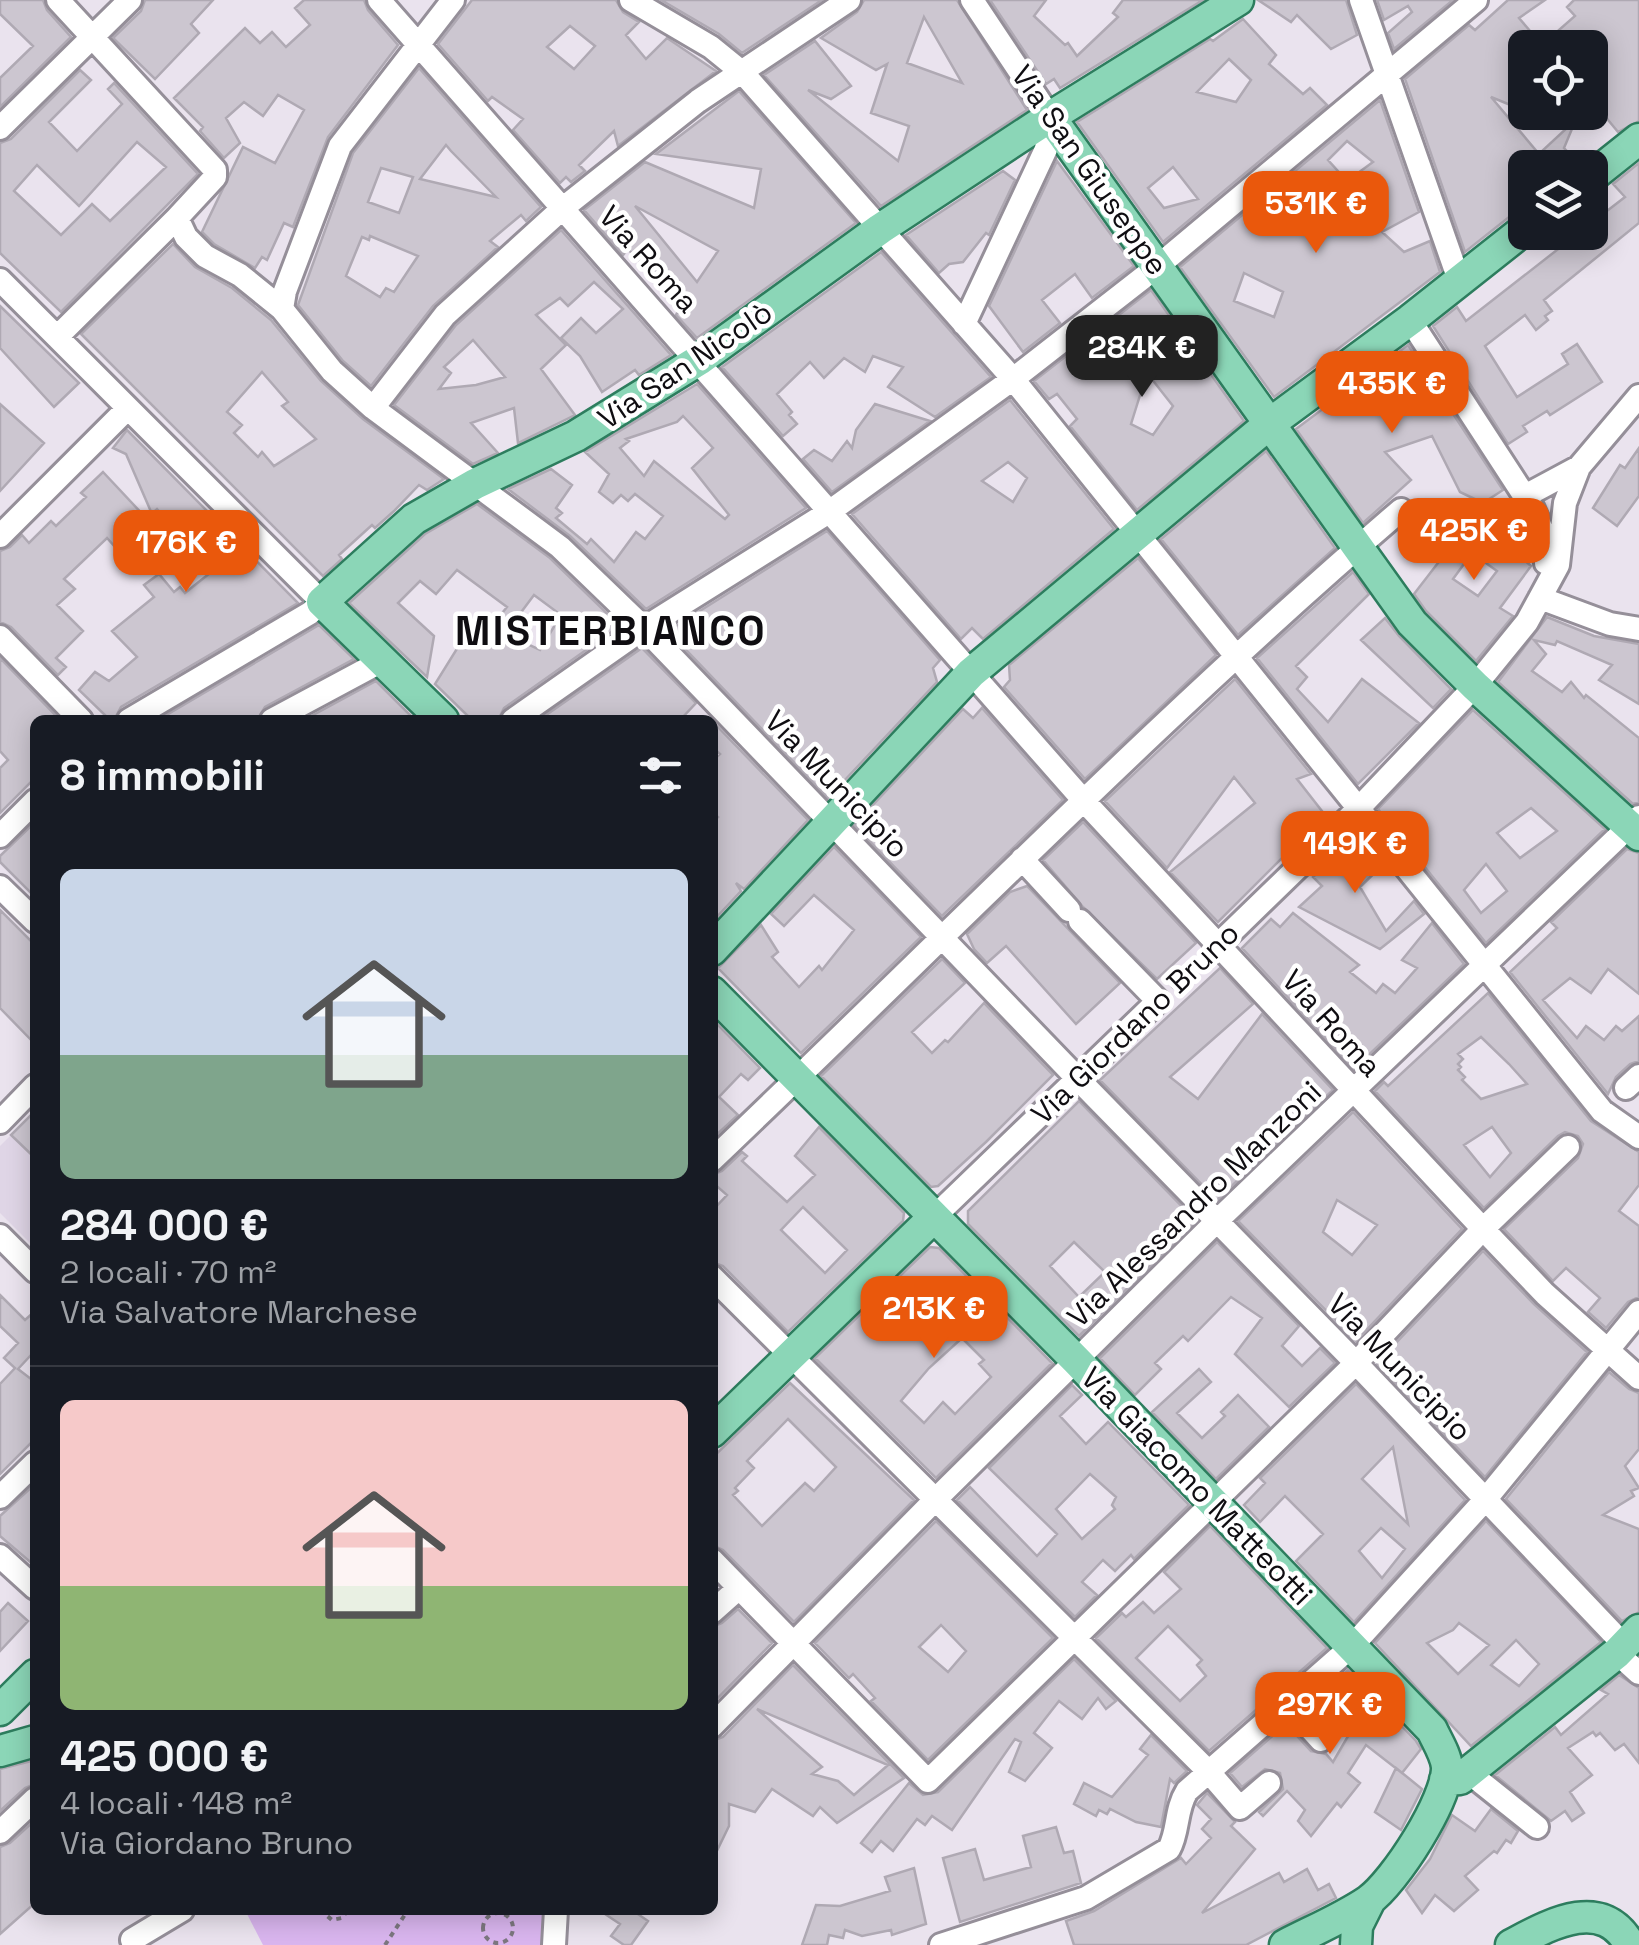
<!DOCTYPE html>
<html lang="it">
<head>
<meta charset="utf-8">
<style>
  :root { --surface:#171b24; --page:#20242c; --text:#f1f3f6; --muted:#9ea1a6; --line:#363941; --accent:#ea580c }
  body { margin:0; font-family:"Space Grotesk",sans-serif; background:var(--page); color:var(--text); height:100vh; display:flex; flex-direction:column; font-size:38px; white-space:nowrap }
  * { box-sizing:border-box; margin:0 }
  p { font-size:32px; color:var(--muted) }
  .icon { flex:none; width:55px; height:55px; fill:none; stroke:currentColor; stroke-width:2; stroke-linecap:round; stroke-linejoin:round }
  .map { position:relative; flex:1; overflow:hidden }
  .panel { position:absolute; left:30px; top:715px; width:688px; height:1200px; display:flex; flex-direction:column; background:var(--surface); border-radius:15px; box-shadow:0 5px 25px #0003 }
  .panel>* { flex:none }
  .fabs { position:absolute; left:1508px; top:30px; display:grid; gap:20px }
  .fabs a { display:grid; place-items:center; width:100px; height:100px; border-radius:15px; background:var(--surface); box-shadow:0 5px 25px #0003; font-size:50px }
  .price { position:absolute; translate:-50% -85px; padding:0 22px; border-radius:20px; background:var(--accent); color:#fff; font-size:32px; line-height:65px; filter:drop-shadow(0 2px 5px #0008) }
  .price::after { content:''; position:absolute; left:50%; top:60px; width:30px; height:22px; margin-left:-15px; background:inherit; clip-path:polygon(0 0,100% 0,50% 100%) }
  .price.active { background:#222; color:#fff }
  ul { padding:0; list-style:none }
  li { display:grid; align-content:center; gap:20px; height:530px; padding:0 30px }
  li+li { border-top:2px solid var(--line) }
  li span { display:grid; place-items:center; height:310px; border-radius:15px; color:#555 }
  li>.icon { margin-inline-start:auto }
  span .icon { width:180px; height:180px; fill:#fffc; stroke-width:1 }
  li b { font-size:42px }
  h2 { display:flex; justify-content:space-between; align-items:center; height:120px; padding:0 30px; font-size:42px }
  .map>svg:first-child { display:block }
</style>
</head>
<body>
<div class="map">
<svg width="1639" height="1945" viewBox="0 0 1639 1945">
  <rect width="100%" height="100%" fill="#eae3ee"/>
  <!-- built -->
  <path fill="#dfd5e6" d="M35,1111V1248L0,1213V1146Z"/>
  <!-- green -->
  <path fill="#d9b5ee" d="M245,1910H548L546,1945H263Z"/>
  <!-- building -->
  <path fill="#ccc6d0" stroke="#afa9b3" stroke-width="2.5" fill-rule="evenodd" d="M0,0H43L47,10L71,37L0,107V78L33,46L0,14Z
    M145,0H213L191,24L199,33L155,79L113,38L141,11Z
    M304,0H364L368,10L398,45L328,137L293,227L284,223L267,260L262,257L255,268L214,244L202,232L243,147L275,163L304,110L278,95L263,116L244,102L226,118L240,143L224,158L200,131L203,127L174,98L245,28L260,43L272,32L286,47L310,25L295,8Z
    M472,0H616L623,12L639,22L626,35L646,59L667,38L716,71L618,146L614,131L579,165L585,171L571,182L566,177L560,183L513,130L523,119L492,97L488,101L438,44ZM570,26L595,46L574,69L547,47Z
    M661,0H822L742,53L719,34Z
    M864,0H957L1027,110L881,206L764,75L815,41L851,86L831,99L808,90L898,161L909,126L871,113L887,64L876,70L821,38L857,12ZM924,17L962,83L907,63Z
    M990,0H1046L1034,16L1065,45L1068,43L1077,56L1118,17L1113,13L1123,0H1203L1060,88L1054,79L1046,84Z
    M1258,0H1346L1357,35L1331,49L1297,15L1291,22Z
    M1377,0H1453L1394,49L1388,33L1412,12L1408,6L1384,20Z
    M1508,0H1545L1519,18L1542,45L1575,16L1567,7L1574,0H1639V121L1618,132L1590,98V48H1525V111L1491,97L1539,154L1567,128L1529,112H1579L1564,148L1578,163L1575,168H1525V211L1513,214L1465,252L1405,79L1469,25L1475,30Z
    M1243,19L1276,55L1269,64L1303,94L1310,88L1327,105L1163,242L1077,122L1210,39L1213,41ZM1229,59L1251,80L1236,102L1197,92ZM1173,167L1198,199L1164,208L1148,188Z
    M419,68L541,207L526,221L521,215L490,241L498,247L433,306L371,386L343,361L298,305L353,153ZM446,145L451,151L496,197L420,179ZM381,168L413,177L399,213L368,202ZM370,236L418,256L394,292L386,288L380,297L346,276L362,237L369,240Z
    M80,70L91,80L49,122L77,151L122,104L108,89L114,83L198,174L61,312L0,253V143L11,139ZM137,142L166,167L110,221L92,204L61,235L14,191L37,165L79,206Z
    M739,91L856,223L697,338L676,315L679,309L643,266L628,249L623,255L584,210L645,162L754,208L761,169L656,154ZM635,206L718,251L697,282Z
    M1380,100L1419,212L1382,232L1404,252L1430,241L1440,272L1274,397L1180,267ZM1347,141L1373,162L1347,181L1328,160ZM1244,273L1283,292L1274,317L1234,301Z
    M1057,161L1134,266L1092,298L1075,274L1042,300L1060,323L1023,352L989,306Z
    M1639,163V223L1544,300L1552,311L1545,316L1548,320L1536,330L1525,315L1485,346L1517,397L1568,364L1562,354L1577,344L1602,382L1550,415L1547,411L1523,426L1527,432L1508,444L1433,326L1457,307L1466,321L1580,232H1590V224L1625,197L1613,184Z
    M1003,171L1015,180L989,235L986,233L963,262L949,264L939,273L906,235Z
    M561,230L671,355L639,375L635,370L602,392L580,356L561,338L581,318L596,333L623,309L594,282L568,306L560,298L536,315L566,345L541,369L575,415L518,443L514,408L471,423L498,453L473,464L394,405L456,325ZM473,340L505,377L476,385L439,389L451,373L444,367Z
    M173,244L195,267L232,288L271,320L321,381L363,419L444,479L427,490L419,485L394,511L375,528L372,525L339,555L342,559L323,576L81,334ZM262,372L288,402L282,406L316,439L274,466L262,452L258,457L234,433L242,425L227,412Z
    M881,252L991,377L935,417L888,387L903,367L873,356L865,372L844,358L824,378L810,362L777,394L792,412L789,415L797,424L783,436L722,367Z
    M1151,290L1244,421L1137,510L1070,426L1077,419L1057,394L1049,399L1034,381ZM1147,373L1173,406L1153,435L1131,424Z
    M0,306L79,383L54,407L0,348Z
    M1408,345L1503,490L1483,503L1460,492L1432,436L1385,452L1411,480L1363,523L1296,429Z
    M697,384L806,508L646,609L570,536L508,489L551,469L572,485L556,508L562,513L556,518L587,544L591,539L614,562L636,532L645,539L663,516L635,494L628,501L621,495L613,503L599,492L609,474L585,452ZM683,416L713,448L692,468L729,515L725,519L654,461L644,476L620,448L629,441L626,439L677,422Z
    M1010,400L1114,529L983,639L972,628L961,639L852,514ZM1008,462L1027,478L1013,502L982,481Z
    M0,404L44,443L0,491Z
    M875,404L930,421L832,492L803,459L814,450L832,461L847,441L852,448L856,430Z
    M127,430L298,603L121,707L114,720H110L79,690L95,672L109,681L137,657L112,631L154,597L144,585L159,574L174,592L180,587L185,593L210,573L157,509L152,514L126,454L113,448Z
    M1639,448V496L1617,526L1593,508L1620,465L1625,468Z
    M1266,451L1335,548L1238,635L1161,539Z
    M103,472L147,519L116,548L107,538L64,579L75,589L57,605L83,631L56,658L66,667L58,675L11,627L0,622V551L10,547L22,535L29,543L51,521L56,526L86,497L81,493Z
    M477,504L550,558L620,626L504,708L498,720H472L435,684L468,631L489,629L507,607L457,570L436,594L420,581L398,603L434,636L427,677L349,603L425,534ZM534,595L561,615L540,650L512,637L521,623L516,619Z
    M1464,513L1495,536L1504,524L1530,544L1522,558L1531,566L1500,608L1513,616L1476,661L1426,611L1414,594L1448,550L1441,545ZM1472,553L1497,571L1478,596L1453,579Z
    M827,531L940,660L933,668L937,682L828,798L668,631Z
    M1138,558L1216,655L1085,779L1004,687L1010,680L1009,665Z
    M1353,572L1369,594L1296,666L1307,677L1297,689L1328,722L1362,679L1419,723L1358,784L1257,658Z
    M1547,617L1594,636L1639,644V704L1599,680L1612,665L1557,641L1555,645L1534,640L1546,654L1532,671L1562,692L1571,682L1584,698L1586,695L1639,738V802L1633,804L1498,682Z
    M1385,618L1399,636L1451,689L1433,708L1361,640Z
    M319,625L354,659L265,707L257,720H158Z
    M642,648L696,703L680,720H539Z
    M0,658L60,720H35V778L0,813V768L8,760L0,751Z
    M1235,679L1311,774L1297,779L1325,815L1218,922L1170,872L1255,803L1234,777L1167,868L1105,801Z
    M376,681L415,720H304Z
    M982,708L1063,800L942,916L854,825L963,709L973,718Z
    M1473,710L1605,829L1486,943L1378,809ZM1531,808L1557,831L1520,858L1497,833ZM1486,864L1507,891L1481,913L1464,890Z
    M712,721L808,820L744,889L736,883L741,891L712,922V823L718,817L712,812V761L720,754L712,747Z
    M35,822V897L0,862V856Z
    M1083,822L1196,943L1157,979L1083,907L1043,860Z
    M1358,832L1384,864L1360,887L1386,931L1414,901L1424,914L1380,949L1299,907L1322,886L1313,877Z
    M834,847L921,937L801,1053L718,968L761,925L778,952L772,957L799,987L819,966L822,970L854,930L814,895L784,926L771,914Z
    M1627,849L1639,853V994L1608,969L1591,993L1570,978L1543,1000L1577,1038L1586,1026L1604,1040L1616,1026L1622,1031L1639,1016V1061L1630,1064L1616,1077L1608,1094L1510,972L1557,928L1551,922Z
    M1027,886L1120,983L1076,1024L1006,946L987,963L974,949L967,934L1010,892Z
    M0,910L35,945V1044L0,1008Z
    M1293,913L1359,965L1350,972L1376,993L1383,984L1395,993L1417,968L1402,960L1432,923L1464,964L1354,1069L1242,948L1271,919L1280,927Z
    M942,959L965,983L912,1032L932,1053L945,1040L948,1042L984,1003L1053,1075L986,1142L938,1186L931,1187L821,1076Z
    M1220,968L1253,1004L1170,1077L1198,1099L1262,1014L1333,1090L1217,1200L1100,1080Z
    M1488,993L1591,1121L1639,1152V1185L1619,1211L1639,1226V1297L1628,1302L1606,1328L1588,1312L1600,1298L1566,1268L1553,1281L1504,1229L1578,1158L1583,1144L1578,1136L1565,1132L1558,1136L1484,1208L1375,1091L1384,1082L1388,1086ZM1481,1037L1509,1064L1527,1084L1481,1099L1462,1080L1465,1077L1458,1070L1461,1067L1458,1064L1463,1059L1458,1054ZM1492,1127L1511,1153L1490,1177L1464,1145Z
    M712,1019L760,1068L748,1080L741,1074L719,1097L738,1115L712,1139Z
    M1079,1101L1196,1221L1079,1336L968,1224V1211ZM1074,1242L1105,1272L1079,1297L1050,1266Z
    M35,1111V1158L11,1135Z
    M1353,1112L1462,1229L1356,1341L1238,1221ZM1337,1200L1377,1225L1352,1255L1323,1232Z
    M819,1127L904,1213L903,1221L788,1332L723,1266L712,1262V1211L727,1195L712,1182V1175L722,1171L742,1152L747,1156L742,1161L787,1202L815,1175L795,1156ZM803,1207L847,1250L825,1273L781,1230Z
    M1217,1242L1299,1326L1282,1346L1302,1366L1320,1348L1335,1363L1289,1407L1235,1354L1262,1318L1231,1297L1188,1341L1183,1336L1155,1363L1161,1369L1135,1395L1100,1358Z
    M930,1247L939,1248L1052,1363L936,1478L815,1358ZM962,1338L984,1360L979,1364L991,1377L955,1414L943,1402L924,1423L901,1401L929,1368Z
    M1483,1251L1534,1304L1587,1352L1485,1477L1377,1363Z
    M0,1295L25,1320L35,1311V1359L31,1355L18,1369L35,1382V1439L0,1474V1384L15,1368L4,1358L18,1343L0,1326Z
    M1199,1369L1211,1382L1177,1413L1202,1438L1225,1416L1221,1412L1238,1395L1269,1427L1216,1479L1152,1412Z
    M1609,1372L1629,1389L1639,1393V1449L1625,1466L1639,1488L1631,1491L1634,1496L1603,1515L1639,1529V1612L1622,1621L1506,1499Z
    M790,1383L914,1500L794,1622L723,1550L712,1545V1458ZM788,1419L836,1467L814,1491L805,1483L762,1526L733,1495L738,1491L735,1488L754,1468L747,1461Z
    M1356,1384L1465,1500L1354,1622L1296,1561L1323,1534L1285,1496L1260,1522L1244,1505L1265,1483L1260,1478ZM1393,1447L1408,1524L1362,1479ZM1381,1528L1405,1549L1382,1578L1359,1551Z
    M1072,1385L1082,1395L1060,1416L1086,1444L1108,1422L1189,1505L1134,1559L1131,1555L1115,1571L1103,1560L1082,1582L1097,1595L1075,1617L957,1500L970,1487L1037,1556L1057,1534L989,1468ZM1090,1474L1116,1497L1112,1505L1115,1509L1082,1539L1056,1509Z
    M35,1484V1566L0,1536V1516Z
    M936,1521L1053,1638L928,1760L871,1701L875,1698L853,1674L849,1678L815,1643ZM941,1625L966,1651L948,1672L919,1647Z
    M1486,1521L1601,1642L1471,1746L1375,1643ZM1459,1623L1489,1645L1458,1674L1427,1643L1453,1630ZM1516,1640L1539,1664L1519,1686L1491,1665Z
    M1210,1526L1327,1648L1209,1751L1096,1638L1122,1613L1126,1617L1143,1602L1154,1613L1181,1589L1164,1572ZM1168,1626L1202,1660L1197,1665L1206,1676L1180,1701L1136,1658Z
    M8,1603L28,1621L0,1651V1612Z
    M738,1609L772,1643L712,1704V1627L722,1623Z
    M1074,1659L1116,1701L1106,1709L1098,1698L1082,1719L1059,1701L1034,1733L1052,1748L1025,1781L1009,1772L1021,1742L1015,1739L952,1830L932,1816L925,1825L917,1819L893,1851L881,1841L872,1852L861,1843L909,1783L923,1795L938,1792Z
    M793,1665L904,1778L837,1823L820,1807L813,1816L772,1789L755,1812L729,1804V1826L712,1861V1741L723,1737ZM757,1709L888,1765L854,1795L838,1781L812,1774L822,1767Z
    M1348,1670L1416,1741L1421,1749L1402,1773L1366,1745L1348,1773L1360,1783L1341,1807L1337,1803L1311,1836L1298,1821L1305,1810L1287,1791L1263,1816L1259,1812L1283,1789L1280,1773L1265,1769L1242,1787L1230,1773L1286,1724L1311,1751L1326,1754L1333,1762L1361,1714L1330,1686Z
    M1619,1675L1639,1688V1763L1624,1744L1615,1750L1600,1733L1596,1736L1593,1732L1568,1748L1592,1775L1570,1792L1584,1813L1572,1821L1565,1811L1551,1821L1495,1775L1555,1727L1561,1735L1608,1694L1601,1690Z
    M1151,1735L1187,1771L1174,1783L1170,1779L1161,1827L1136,1822L1110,1809L1107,1814L1099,1810L1096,1816L1074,1804L1084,1783L1112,1797L1148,1755L1140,1749Z
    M35,1760V1784L25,1788L0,1811V1769Z
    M1396,1768L1422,1789L1401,1830L1375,1812Z
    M1207,1793L1235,1822L1231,1826L1255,1849L1202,1913L1279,1873L1284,1882L1307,1869L1318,1890L1329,1884L1336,1898L1246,1945H1074L1066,1921L1094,1911L1181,1858L1186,1864L1211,1838L1202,1829L1211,1819L1197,1805Z
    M1491,1809L1518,1831L1511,1843L1506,1840L1497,1853L1494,1851L1465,1876L1478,1890L1454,1911L1435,1895L1422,1913L1406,1890L1430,1859L1452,1815L1475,1831Z
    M35,1820V1903L0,1934V1847L10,1843Z
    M1056,1827L1064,1853L1073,1851L1081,1883L960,1922L943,1858L975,1849L984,1880L1031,1867L1023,1836Z
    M914,1868L926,1924L892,1935L891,1930L862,1936L845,1930L843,1938L829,1935L827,1945H802L816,1905L840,1906L890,1891L885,1877Z
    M599,1910H632L648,1921L631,1945H624L611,1936L620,1924Z"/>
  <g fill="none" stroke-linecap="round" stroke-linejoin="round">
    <defs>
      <path id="minor" d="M58,0L215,170V177L177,218L186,237L205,256L240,275L282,309L332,371L373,408L560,547L644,628L1077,1078L1356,1363L1625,1646
        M379,0L1084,801L1483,1229L1545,1294L1639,1378
        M631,0L711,47L743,73L1013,379L1602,1111L1639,1137
        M1361,0L1459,280
        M0,128L130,0
        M0,280L322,602L310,613L129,720
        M282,309L285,291L340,146L453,0
        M1410,320L1533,509L1545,537L1546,563
        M964,324L1046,149L1050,117L972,0
        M57,337L177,218
        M373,408L445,315L563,208L698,101L849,0
        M1525,496L1579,467L1639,396
        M0,536L128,408
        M1540,598L1610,624L1639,629
        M0,637L81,720
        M272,720L382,661
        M513,720L644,628L829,512L1013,379L1158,266L1476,0
        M0,836L35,801
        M1022,859L1069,910
        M0,887L35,921
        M1219,944L1358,809L1475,686L1527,622L1558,565L1565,503L1579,467
        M1626,1088L1639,1076
        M0,1122L35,1086
        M712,1160C941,942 1161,716 1401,510
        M933,1218L1158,1001L1080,921
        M0,1236L35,1271
        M712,1277L1208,1771L1240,1808L1269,1783
        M0,1497L35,1463
        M0,1556L35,1588
        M712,1560L928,1781L1356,1363L1483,1229L1568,1147
        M712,1612L739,1588
        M1617,1653L1639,1673
        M1287,1703L1321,1740
        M712,1726L935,1500L1218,1220L1639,817
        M1468,1772L1537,1827
        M0,1832L35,1799
        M132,1940L182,1910
        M554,1945L556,1910
        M941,1945L1086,1898L1169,1849C1179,1831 1175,1810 1187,1791L1352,1646L1485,1500L1639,1312"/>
      <path id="major" d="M1050,117L1412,623L1475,686L1639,835
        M1590,178L1639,139
        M443,720L322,602L414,519L475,484L576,436L699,360L880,229L1050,117L1238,0
        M712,950L971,673L1268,425L1410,320L1525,229
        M712,992L1076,1360L1432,1730C1437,1741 1446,1755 1447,1767C1448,1799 1395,1882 1368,1901C1343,1918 1312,1931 1285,1945
        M712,1432L933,1218
        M0,1710L35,1675
        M0,1751L35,1741
        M1445,1780L1460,1779L1617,1653L1639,1630
        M1356,1945L1357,1926L1370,1900
        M1511,1945C1549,1925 1602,1894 1630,1945"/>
    </defs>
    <!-- minor casing -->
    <use href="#minor" stroke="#958f99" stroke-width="28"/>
    <!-- major casing -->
    <use href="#major" stroke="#2d7d5e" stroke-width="35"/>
    <!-- path -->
    <path stroke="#7c777f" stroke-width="4" stroke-dasharray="5 5" stroke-linecap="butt" d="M1172,988L1202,960
      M320,1910L332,1920L342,1918L348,1910
      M483 1928a15 15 0 1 1 30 0a15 15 0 1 1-30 0Z
      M385,1945L408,1910"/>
    <!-- minor -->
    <use href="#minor" stroke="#fff" stroke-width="22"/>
    <!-- major -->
    <use href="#major" stroke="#8bd6b7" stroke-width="30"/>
  </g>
  <g text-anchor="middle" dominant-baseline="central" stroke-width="9" stroke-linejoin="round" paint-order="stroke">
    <!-- street labels -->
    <g font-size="30" fill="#0f0d11" stroke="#fff">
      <text transform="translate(1090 170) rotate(55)">Via San Giuseppe</text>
      <text transform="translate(649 259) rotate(48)">Via Roma</text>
      <text transform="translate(685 365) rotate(-34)">Via San Nicolò</text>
      <text transform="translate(837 784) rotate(46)">Via Municipio</text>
      <text transform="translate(1135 1023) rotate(-44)">Via Giordano Bruno</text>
      <text transform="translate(1332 1023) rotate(48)">Via Roma</text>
      <text transform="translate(1194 1204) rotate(-44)">Via Alessandro Manzoni</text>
      <text transform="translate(1400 1367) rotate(46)">Via Municipio</text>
      <text transform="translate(1197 1486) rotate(46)">Via Giacomo Matteotti</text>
    </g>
    <!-- district labels -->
    <g font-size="40" font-weight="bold" letter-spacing="2.5" fill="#0f0d11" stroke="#fff">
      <text x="611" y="631">MISTERBIANCO</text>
    </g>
  </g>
</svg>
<div class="fabs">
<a><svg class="icon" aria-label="locate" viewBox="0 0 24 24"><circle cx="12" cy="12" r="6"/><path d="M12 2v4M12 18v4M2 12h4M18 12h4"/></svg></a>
<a><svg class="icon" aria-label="layers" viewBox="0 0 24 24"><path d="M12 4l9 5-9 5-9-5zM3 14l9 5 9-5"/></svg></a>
</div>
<b class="price" style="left:1316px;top:256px">531K €</b>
<b class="price active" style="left:1142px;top:400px">284K €</b>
<b class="price" style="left:1392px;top:436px">435K €</b>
<b class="price" style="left:1474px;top:583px">425K €</b>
<b class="price" style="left:186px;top:595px">176K €</b>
<b class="price" style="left:1355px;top:896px">149K €</b>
<b class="price" style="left:934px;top:1361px">213K €</b>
<b class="price" style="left:1330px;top:1757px">297K €</b>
<section class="panel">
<h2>8 immobili<svg class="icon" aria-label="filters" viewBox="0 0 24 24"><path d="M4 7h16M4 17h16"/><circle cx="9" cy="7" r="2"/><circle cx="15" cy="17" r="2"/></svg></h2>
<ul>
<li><span style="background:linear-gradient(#c9d6e8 60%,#7fa58c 0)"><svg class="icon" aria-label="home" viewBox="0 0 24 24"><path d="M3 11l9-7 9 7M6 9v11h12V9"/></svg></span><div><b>284 000 €</b><p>2 locali · 70 m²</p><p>Via Salvatore Marchese</p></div></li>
<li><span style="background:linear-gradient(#f6c9c9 60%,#8fb573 0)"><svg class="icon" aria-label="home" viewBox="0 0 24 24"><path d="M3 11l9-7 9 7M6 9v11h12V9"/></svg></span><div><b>425 000 €</b><p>4 locali · 148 m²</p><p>Via Giordano Bruno</p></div></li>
</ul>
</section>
</div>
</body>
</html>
